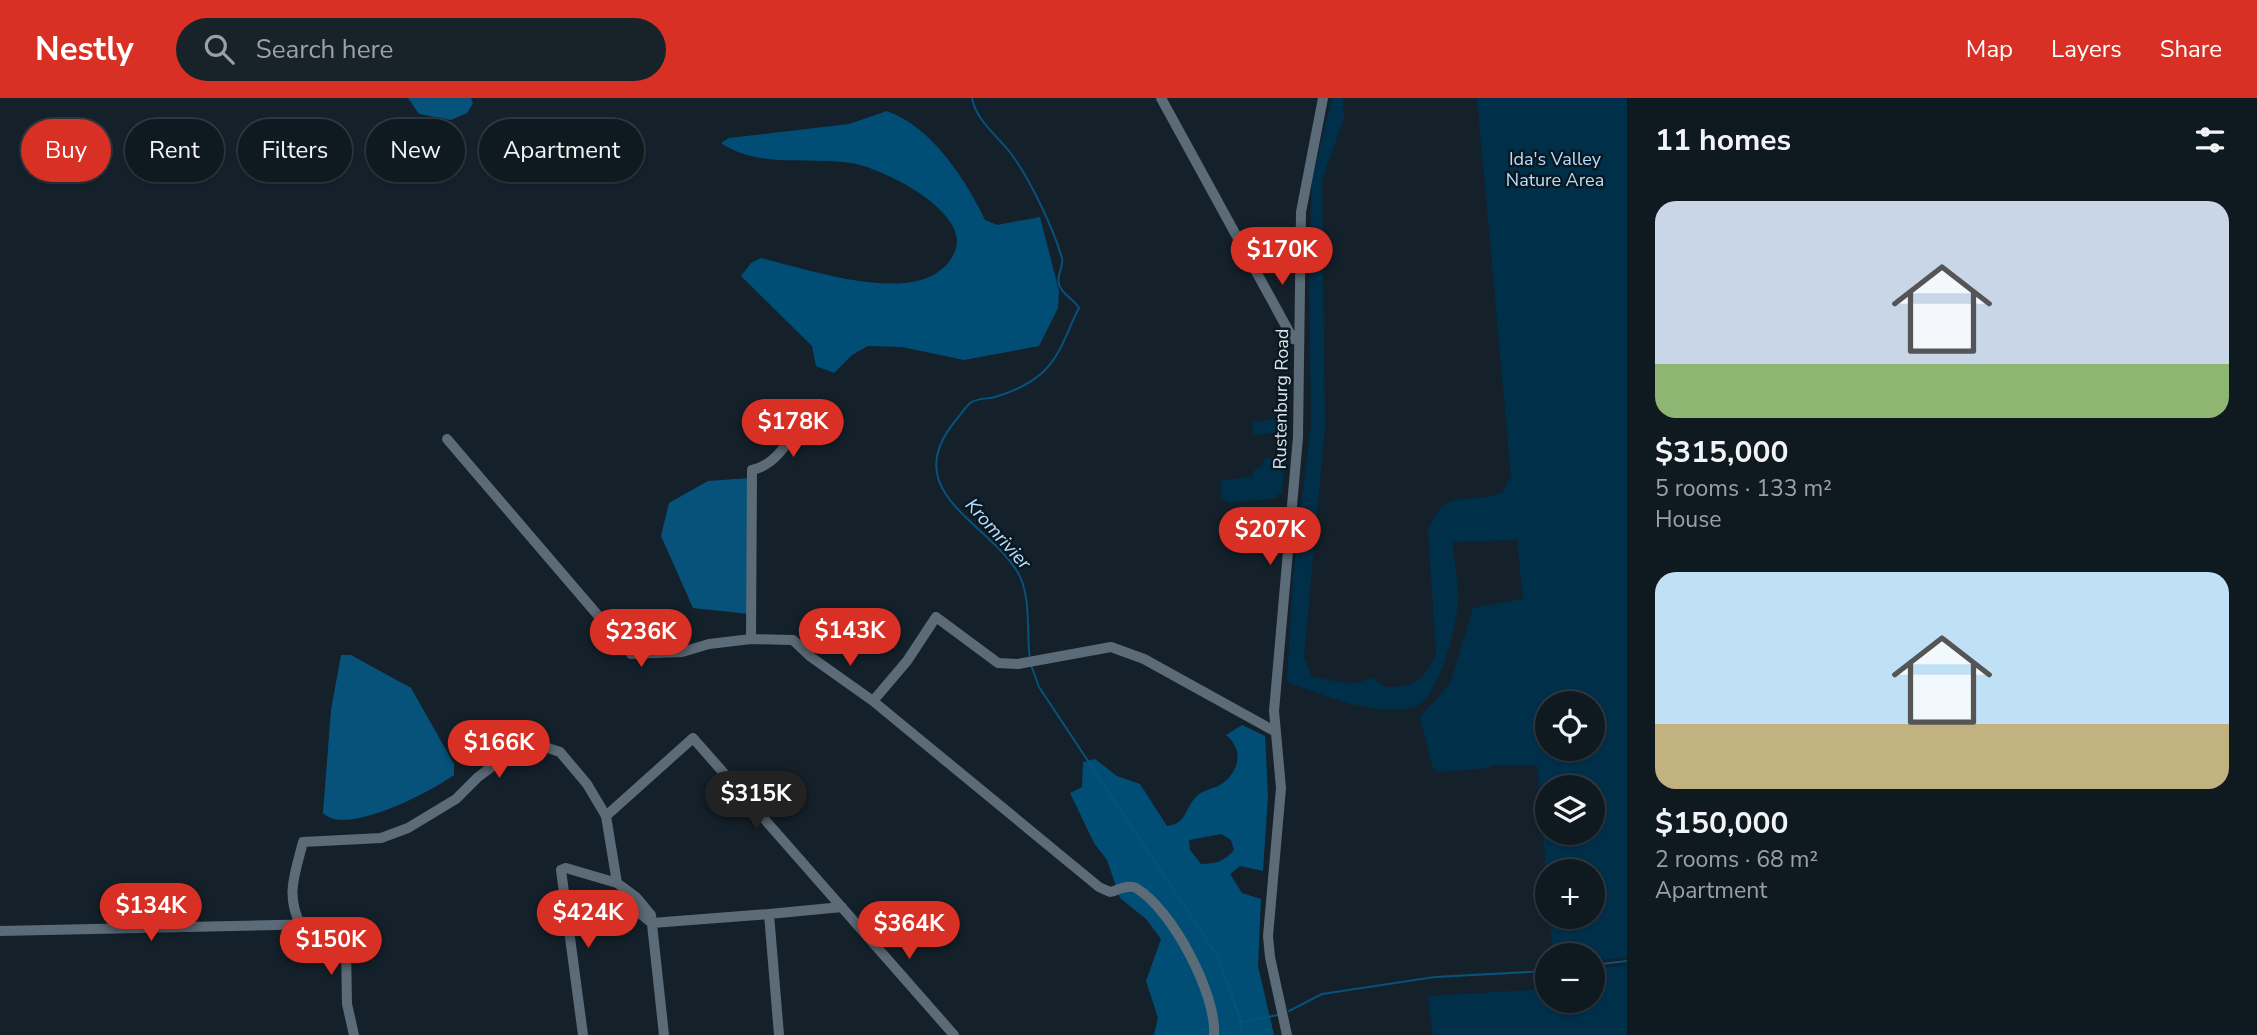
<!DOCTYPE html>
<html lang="en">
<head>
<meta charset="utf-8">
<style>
  :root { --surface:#0f1920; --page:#182229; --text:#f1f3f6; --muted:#9ba0a5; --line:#2f383e; --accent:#d93025 }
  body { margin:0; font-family:"Nunito Sans",sans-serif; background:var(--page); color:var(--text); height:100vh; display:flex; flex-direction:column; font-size:26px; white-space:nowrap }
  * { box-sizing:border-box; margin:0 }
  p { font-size:23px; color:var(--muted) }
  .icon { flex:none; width:38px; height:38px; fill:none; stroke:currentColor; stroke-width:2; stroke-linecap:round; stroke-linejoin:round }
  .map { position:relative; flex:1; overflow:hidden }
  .drawer { display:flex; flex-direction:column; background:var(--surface); width:630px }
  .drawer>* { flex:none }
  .banner { position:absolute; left:21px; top:21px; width:665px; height:63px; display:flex; gap:14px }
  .buttons { position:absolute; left:1535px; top:593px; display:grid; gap:14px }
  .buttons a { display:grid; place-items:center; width:70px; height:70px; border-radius:50%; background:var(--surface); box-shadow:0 2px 5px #0004,0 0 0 2px var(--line); font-size:35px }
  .price { position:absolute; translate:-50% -60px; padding:0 16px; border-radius:24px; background:var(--accent); color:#fff; font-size:23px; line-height:46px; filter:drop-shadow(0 2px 4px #0008) }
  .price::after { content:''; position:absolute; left:50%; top:42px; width:21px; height:16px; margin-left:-10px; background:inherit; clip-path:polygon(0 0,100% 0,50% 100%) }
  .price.selected { background:#222; color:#fff }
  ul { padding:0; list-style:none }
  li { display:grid; align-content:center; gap:14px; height:371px; padding:0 28px }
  li span { display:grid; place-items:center; height:217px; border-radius:21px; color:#555 }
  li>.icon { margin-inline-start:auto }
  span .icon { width:126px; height:126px; fill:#fffc; stroke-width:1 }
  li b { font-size:30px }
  h2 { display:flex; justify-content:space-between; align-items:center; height:84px; padding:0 28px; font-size:30px }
  .chip { padding:0 24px; border-radius:32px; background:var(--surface); box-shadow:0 2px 5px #0004,0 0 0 2px var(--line); font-size:24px; line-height:63px }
  .chip.selected { background:var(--accent); color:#fff }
  header { display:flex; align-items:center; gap:42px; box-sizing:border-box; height:98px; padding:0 35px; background:var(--accent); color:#fff }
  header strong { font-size:33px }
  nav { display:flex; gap:38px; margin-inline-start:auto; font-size:24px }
  .search { width:490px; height:63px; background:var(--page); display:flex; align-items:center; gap:18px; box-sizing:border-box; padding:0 24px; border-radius:38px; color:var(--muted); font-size:26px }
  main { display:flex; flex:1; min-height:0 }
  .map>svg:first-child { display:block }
</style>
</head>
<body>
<header>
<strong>Nestly</strong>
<div class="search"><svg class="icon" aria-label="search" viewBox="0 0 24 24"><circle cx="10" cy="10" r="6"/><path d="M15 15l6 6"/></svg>Search here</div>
<nav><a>Map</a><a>Layers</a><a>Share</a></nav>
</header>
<main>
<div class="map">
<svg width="1627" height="937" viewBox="0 0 1627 937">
  <rect width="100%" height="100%" fill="#14212b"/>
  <!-- green -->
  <path fill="#002f4a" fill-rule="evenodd" d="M1332,0H1343L1344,20L1322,82L1325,328L1304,558L1312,579L1352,586L1373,580L1385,589C1415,589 1424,584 1436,555L1428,432C1446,388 1466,407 1502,395L1511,378L1477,0H1627V859L1593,863L1592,858L1553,857L1550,819H1592V774H1547V784L1537,667H1491L1490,670L1438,674L1432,668L1420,619L1450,586L1473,510L1523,501L1517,442L1452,444C1454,462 1458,480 1458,498C1459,521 1439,603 1414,609C1372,619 1325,597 1287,584L1293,479L1311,326L1309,182L1312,82ZM1547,606H1592V651H1547ZM1547,690H1592V735H1547Z
    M1279,321L1280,334L1253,337L1252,324Z
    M1285,358L1282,396H1278L1276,400L1230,405L1222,400L1220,383L1252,379L1255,371L1262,368L1265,360Z
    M1627,867V937H1433L1428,898L1547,891V903H1592L1593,871Z"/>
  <!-- forest -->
  <path fill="#004e76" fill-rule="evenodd" d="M887,13C932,29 966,82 985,122L997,127L1040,119L1059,193L1058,210L1039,248L964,262L902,249L868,248L852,257L834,275L816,268L812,248L741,178L751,165L761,160C806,171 886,198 929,179C943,173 956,160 957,144C958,108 882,70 851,65C809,58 759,71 721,45L729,40L849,26Z
    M1242,627L1265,638L1268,697L1263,773L1240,768L1230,776L1242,795L1261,801L1258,868L1274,937H1154L1158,920L1146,883L1161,841L1146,821L1120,800L1107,762L1094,745L1070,695L1082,689L1083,664L1095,661L1117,678L1140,686L1167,728C1187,726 1184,711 1196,699C1202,692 1213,691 1220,687C1239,675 1245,652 1226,637ZM1221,736L1231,742L1234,752C1225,763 1216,766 1201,766L1190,752L1189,742Z"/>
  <!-- water -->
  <path fill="#06527b" d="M408,0H471L473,5L467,15L451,22L419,16Z
    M750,380L749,516L693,510L661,438L669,405L708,383Z
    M341,557H351L411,590L454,666V677C432,693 346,739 323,715L331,612Z"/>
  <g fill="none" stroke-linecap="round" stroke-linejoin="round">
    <!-- stream -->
    <path stroke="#06527b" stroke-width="2" d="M972,0C976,23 999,39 1012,57C1031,83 1053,130 1062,160C1064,170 1056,177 1059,186C1061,196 1074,201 1079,210C1068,230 1063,253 1046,271C1034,284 1013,294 995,299C988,301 976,300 970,305C965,310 961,316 956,322C897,393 985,422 1017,473C1032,497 1026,534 1030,561
      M1031,567L1039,589L1218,859L1241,924L1240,937
      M1592,867L1627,863
      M1289,913L1322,896L1435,879L1547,873
      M1242,924L1278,917"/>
    <!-- minor -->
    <path stroke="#5b6b77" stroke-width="10" d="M1161,0L1293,241L1298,242
      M447,341L631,556L682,554L709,546L751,541L752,372C779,367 794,334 806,313
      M751,541L793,542L811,559L873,603L907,563L936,519L998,565L1018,566L1111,549L1144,561L1276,634
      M873,603L1099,789L1110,794C1118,792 1129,786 1136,790C1172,811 1217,897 1214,937
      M606,718L617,785
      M566,800C612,794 616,796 652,825L769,816L779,937
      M769,816L842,809
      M301,828C285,797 295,776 303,744L381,740L408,730L456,701L478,679L509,656L545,649L560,654L587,686L606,718L693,640L954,937
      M0,833L324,826L339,831L346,848L347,906L354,937
      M583,937L561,772L566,770L617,785L636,799L651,817L664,937
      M1287,937L1270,859L1268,838L1281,690L1274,613L1298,339L1301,114L1323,0"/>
  </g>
  <g text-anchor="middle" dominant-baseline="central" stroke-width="5" stroke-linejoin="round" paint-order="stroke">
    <!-- park labels -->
    <g font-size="18" fill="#b7dffd" stroke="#0a1821">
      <text x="1555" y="61">Ida's Valley<tspan x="1555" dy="21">Nature Area</tspan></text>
    </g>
    <!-- street labels -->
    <g font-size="18" fill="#dce5ec" stroke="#0a1821">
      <text transform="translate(1281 301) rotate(-89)">Rustenburg Road</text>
    </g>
    <!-- water labels -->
    <g font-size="19" font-style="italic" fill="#b7e0fd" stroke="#0a1821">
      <text transform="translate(998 436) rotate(48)">Kromrivier</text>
    </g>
  </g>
</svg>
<div class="buttons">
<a><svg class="icon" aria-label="locate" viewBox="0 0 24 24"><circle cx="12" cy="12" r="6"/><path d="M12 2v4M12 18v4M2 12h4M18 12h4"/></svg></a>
<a><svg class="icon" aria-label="layers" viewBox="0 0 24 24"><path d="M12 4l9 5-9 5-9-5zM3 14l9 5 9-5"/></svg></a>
<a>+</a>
<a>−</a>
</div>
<b class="price" style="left:1282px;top:189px">$170K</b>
<b class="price" style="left:793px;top:361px">$178K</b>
<b class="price" style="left:1270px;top:469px">$207K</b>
<b class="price" style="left:850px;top:570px">$143K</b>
<b class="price" style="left:641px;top:571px">$236K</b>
<b class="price" style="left:499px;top:682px">$166K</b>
<b class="price selected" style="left:756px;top:733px">$315K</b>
<b class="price" style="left:151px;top:845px">$134K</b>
<b class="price" style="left:588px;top:852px">$424K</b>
<b class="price" style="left:909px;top:863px">$364K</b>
<b class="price" style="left:331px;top:879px">$150K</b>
<div class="banner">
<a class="chip selected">Buy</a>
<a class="chip">Rent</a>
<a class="chip">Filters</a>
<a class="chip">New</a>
<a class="chip">Apartment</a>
</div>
</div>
<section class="drawer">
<h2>11 homes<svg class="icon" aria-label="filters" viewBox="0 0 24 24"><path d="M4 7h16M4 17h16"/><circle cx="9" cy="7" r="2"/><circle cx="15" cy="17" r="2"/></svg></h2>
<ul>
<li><span style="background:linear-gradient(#c9d6e8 75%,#8fb573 0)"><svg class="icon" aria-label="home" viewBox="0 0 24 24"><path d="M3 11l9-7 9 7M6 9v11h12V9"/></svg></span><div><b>$315,000</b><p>5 rooms · 133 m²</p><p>House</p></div></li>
<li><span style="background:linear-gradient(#bfe0f5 70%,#c2b280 0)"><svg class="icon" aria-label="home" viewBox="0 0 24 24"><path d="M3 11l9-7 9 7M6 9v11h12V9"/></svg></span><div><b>$150,000</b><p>2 rooms · 68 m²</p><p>Apartment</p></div></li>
</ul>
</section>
</main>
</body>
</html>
